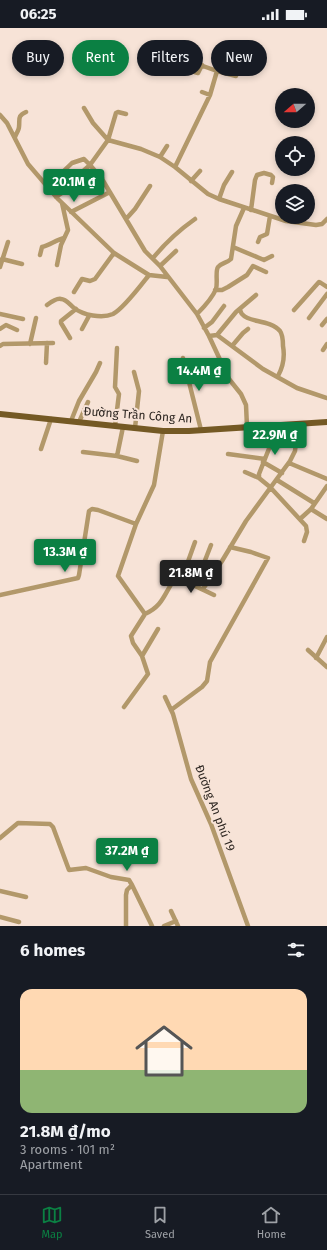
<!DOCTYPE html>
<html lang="en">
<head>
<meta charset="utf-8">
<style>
  :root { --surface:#171b24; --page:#20242c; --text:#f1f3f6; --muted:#9ea1a6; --line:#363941; --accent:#0b8043 }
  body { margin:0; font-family:"Fira Sans",sans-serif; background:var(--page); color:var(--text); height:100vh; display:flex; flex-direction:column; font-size:15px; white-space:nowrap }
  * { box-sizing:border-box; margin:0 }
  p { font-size:13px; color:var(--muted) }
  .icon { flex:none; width:22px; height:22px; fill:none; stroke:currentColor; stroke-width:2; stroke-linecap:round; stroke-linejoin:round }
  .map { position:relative; height:898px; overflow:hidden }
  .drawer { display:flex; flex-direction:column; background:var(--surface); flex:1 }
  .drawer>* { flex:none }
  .banner { position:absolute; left:12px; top:12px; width:303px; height:36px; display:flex; gap:8px }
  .needle { width:26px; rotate:250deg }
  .controls { position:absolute; left:275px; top:60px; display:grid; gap:8px }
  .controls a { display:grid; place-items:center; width:40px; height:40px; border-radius:50%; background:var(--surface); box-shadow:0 2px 6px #0003; font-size:20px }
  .price { position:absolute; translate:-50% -34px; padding:0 9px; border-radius:4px; background:var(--accent); color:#fff; font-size:13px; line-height:26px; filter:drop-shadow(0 1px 2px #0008) }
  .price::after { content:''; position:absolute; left:50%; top:24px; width:12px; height:9px; margin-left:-6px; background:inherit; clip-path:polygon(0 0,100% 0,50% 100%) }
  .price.on { background:#222; color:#fff }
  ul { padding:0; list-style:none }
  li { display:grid; align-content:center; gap:8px; height:212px; padding:0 20px }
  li+li { border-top:1px solid var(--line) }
  li span { display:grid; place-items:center; height:124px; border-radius:12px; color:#555 }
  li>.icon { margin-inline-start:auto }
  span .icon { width:72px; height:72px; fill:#fffc; stroke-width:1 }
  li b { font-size:17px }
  h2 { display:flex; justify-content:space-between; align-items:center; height:48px; padding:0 20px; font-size:17px }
  .tag { padding:0 14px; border-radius:18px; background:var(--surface); box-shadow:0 2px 6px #0003; font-size:14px; line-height:36px }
  .tag.on { background:var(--accent); color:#fff }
  .status { display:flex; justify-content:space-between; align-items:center; height:28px; padding:0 20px; background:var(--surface); direction:ltr }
  .status svg { height:11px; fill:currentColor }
  .tab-bar { display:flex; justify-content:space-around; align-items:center; height:56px; border-top:1px solid var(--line); background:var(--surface); font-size:11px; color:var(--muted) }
  .tab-bar a { display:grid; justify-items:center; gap:2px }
  .tab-bar .on { color:var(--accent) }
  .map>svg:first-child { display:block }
</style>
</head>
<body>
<div class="status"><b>06:25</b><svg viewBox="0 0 49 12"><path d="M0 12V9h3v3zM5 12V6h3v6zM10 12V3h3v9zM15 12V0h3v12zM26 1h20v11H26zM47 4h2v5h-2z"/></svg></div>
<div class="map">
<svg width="327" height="898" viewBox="0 0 327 898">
  <rect width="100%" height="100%" fill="#f7e3d7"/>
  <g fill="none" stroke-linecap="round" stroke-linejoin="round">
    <!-- minor -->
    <path stroke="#b2986a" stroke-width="4.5" d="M155,21L217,43L210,67L175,139
      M188,42L198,45L202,37
      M217,43L236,48
      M202,64L210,67
      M84,80L93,95L108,112L141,121L160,129L175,139L208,166L219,171L286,193L316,197L322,196L327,191
      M126,86L118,84L116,85L108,112L90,137L102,151L145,223L160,238L197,286L209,308L229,351L241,366L246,377L247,399
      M0,87L7,95L28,136L58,171L114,225L149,247L167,249
      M15,109C16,106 19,102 19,99C20,91 17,88 26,84
      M160,129L167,118
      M191,153L200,143
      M47,159L72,135L84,131L90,137L81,145
      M56,169L80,153H95L102,150
      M219,171L224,157L232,144
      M251,182L255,152L257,147L264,145L271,147L273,149L272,155
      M71,184L110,164
      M126,191L135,181L150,158
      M258,214L260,209L267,206L270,188
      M233,219L264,232L272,228
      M40,227L42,219C50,217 56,212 64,210
      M153,230C166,214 178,203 195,191
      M2,231L22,236
      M57,237L61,217L68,202L62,175
      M160,238L176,223
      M0,239L8,214
      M215,262H222L228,259L247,247L253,238L266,244
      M74,264L82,251L90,253L95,251L114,225
      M47,277C51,274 57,270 61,271C66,271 70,277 74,280C83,287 102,291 113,286C124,280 141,257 149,247
      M240,282C241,284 241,286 243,287C248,294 271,292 280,303C283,307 283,314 283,318C285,329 283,339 278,348
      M294,282L319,254L321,255L327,259
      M0,286L23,291
      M197,286C204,279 212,271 216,261C218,255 215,243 218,239C221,235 227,235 231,231L236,198L244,180
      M309,290L327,266
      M322,297L327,291
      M204,300L212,294L224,278
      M0,301L6,297L17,302
      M82,301L89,288
      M217,307L236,284L256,267
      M209,308L217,307L263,341L297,360L327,370
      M70,310L61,295V293L76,281
      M30,316L36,290
      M0,318L3,316L53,315
      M232,318L243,305L248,301
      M323,322L327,316
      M183,330L201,402
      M46,335L47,315
      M134,344L139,363L135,400
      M71,393L79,373L96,344L100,335
      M79,394L88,374
      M275,397L272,413L259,446V450L270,459L306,498L307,504L304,513
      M115,398L119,366L115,359L117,320
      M41,421L51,391
      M83,424L117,428L123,399
      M228,426L265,431
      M117,428L137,433
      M263,434L282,445
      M289,435L327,451
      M245,444L259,450
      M277,452L314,475
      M311,481L327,491
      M300,491L311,481L327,458
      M181,553L195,514
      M195,558L214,567
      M203,561L222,533L246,493L290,433L295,423L298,396
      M0,567L78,550L79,547L89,483L92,481L98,482L136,496L154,457L163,403
      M145,586C163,578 164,566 174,552L195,558L211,517
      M308,622L327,639
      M142,628L158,601
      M316,630L327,609
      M165,669L173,686L191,751L211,796L248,898
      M124,679L148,646L142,628L133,615L131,608L145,586L118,548L136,496
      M171,682L202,659L207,653L210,634L268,530L251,524L230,519
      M0,810L18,795L50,796L53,799L69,842L86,840L111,849L129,852L132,857L152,898
      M0,863L26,869
      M171,883L178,898
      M0,889L19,894
      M126,898V867L127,862L132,857
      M164,898L176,893"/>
    <!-- major -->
    <path stroke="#745924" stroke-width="6" d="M0,386L163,403H189L327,394"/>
  </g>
  <g text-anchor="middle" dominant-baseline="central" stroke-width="4" stroke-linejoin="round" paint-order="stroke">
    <!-- street labels -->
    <g font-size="12" fill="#2e2722" stroke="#f7e3d7">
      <text transform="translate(138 387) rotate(4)">Đường Trần Công An</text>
      <text transform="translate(215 780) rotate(69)">Đường An phú 19</text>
    </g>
  </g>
</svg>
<div class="controls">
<a><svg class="needle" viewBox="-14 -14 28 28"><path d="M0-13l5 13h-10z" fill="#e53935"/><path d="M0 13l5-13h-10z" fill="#9ea1a6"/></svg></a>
<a><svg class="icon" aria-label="locate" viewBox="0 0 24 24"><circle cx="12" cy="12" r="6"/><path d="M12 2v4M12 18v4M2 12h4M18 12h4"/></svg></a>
<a><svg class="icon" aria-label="layers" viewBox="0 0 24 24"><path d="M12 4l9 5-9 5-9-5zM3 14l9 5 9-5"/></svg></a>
</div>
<b class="price" style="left:74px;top:175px">20.1M ₫</b>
<b class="price" style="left:199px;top:364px">14.4M ₫</b>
<b class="price" style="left:275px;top:428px">22.9M ₫</b>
<b class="price" style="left:65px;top:545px">13.3M ₫</b>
<b class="price on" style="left:191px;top:566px">21.8M ₫</b>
<b class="price" style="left:127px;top:844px">37.2M ₫</b>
<div class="banner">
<a class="tag">Buy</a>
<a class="tag on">Rent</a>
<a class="tag">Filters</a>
<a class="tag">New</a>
</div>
</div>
<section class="drawer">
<h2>6 homes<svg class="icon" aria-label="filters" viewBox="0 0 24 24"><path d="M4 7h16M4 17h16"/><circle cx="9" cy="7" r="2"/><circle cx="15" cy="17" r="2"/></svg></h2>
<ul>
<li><span style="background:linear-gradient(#ffd9b3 65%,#8fb573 0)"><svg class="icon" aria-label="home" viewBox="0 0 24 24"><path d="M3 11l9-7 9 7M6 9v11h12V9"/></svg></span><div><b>21.8M ₫/mo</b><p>3 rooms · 101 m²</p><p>Apartment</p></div></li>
</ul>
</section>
<nav class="tab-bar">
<a class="on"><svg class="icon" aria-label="map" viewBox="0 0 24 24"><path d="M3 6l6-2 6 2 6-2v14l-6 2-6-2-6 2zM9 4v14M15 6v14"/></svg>Map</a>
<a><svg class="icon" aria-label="saved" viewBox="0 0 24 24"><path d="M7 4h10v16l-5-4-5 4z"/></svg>Saved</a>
<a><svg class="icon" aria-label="home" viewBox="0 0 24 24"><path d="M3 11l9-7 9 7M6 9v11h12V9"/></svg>Home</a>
</nav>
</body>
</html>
